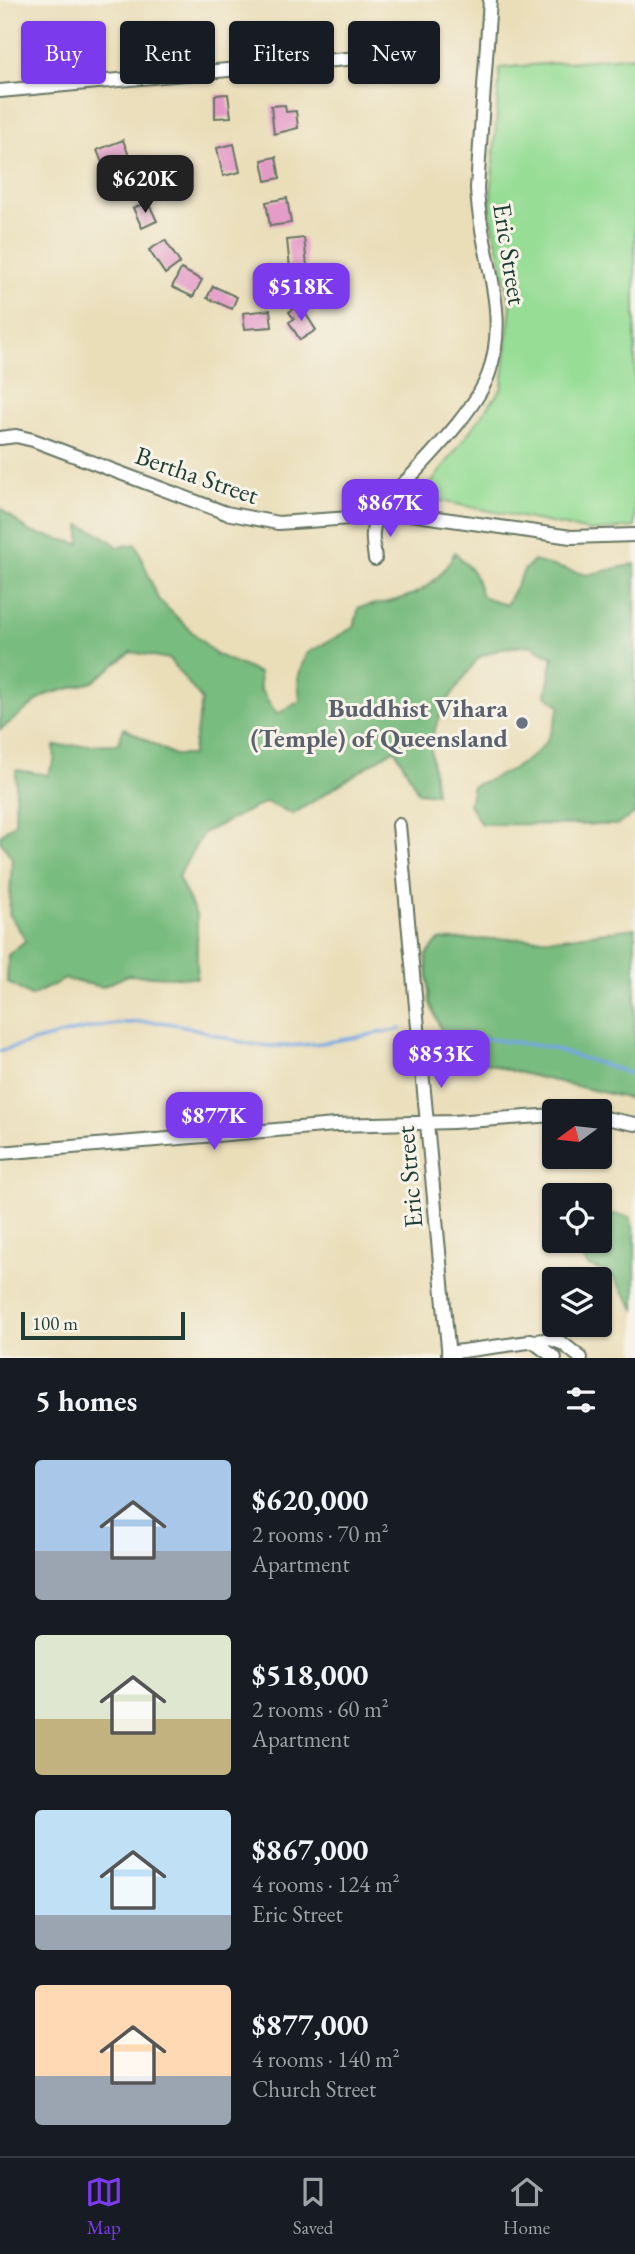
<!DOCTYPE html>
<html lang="en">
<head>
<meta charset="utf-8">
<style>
  :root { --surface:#171b24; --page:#242831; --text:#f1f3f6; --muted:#9ea1a6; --line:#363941; --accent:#7c3aed }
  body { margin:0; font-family:"EB Garamond",serif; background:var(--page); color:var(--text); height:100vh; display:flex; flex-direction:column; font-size:26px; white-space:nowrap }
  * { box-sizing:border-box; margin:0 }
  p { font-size:23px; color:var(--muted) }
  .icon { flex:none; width:38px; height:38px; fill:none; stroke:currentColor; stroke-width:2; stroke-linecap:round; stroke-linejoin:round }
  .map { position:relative; height:1358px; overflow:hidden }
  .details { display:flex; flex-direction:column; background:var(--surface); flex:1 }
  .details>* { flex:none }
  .banner { position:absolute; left:21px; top:21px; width:593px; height:63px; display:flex; gap:14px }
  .needle { width:46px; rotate:255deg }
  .tools { position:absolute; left:542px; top:1099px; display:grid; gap:14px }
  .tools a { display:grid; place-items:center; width:70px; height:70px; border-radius:7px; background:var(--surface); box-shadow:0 2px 5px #0004; font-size:35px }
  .scale { position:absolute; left:21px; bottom:18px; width:164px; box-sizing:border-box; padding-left:7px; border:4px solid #1f3d34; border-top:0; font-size:19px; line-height:24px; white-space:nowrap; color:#1f3d34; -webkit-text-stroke:5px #f7f3e8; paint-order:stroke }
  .price { position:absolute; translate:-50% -60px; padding:0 16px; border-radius:14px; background:var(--accent); color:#fff; font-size:23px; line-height:46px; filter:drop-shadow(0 2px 4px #0008) }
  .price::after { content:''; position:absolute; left:50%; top:42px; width:21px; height:16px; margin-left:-10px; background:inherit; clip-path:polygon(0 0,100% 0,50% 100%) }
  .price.current { background:#222; color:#fff }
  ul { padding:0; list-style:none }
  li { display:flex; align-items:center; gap:21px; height:175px; padding:0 35px }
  li span { display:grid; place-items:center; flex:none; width:196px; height:140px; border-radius:7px; color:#555 }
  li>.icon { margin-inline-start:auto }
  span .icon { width:84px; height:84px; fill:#fffc; stroke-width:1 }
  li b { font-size:30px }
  h2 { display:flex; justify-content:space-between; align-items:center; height:84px; padding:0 35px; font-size:30px }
  .pill { padding:0 24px; border-radius:7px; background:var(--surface); box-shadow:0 2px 5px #0004; font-size:24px; line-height:63px }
  .pill.current { background:var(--accent); color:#fff }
  .tab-bar { display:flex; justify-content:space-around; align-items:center; height:98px; border-top:2px solid var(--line); background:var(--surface); font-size:19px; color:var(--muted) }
  .tab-bar a { display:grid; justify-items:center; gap:4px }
  .tab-bar .current { color:var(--accent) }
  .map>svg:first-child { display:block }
</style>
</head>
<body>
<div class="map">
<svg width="635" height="1358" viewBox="0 0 635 1358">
  <rect width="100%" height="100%" fill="#f7f3e8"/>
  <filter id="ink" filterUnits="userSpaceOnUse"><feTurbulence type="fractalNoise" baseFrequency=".0143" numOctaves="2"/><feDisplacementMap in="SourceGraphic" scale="14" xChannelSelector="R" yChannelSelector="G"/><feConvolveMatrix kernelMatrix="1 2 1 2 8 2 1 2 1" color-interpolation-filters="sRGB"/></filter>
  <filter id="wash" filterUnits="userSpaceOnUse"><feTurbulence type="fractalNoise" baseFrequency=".00686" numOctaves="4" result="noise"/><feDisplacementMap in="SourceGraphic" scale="28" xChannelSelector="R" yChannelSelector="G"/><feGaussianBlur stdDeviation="1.57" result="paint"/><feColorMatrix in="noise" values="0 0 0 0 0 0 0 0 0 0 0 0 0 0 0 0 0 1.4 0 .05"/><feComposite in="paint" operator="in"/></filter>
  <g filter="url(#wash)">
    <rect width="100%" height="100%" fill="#eadeb9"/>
    <!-- green -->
    <path fill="#97dd96" stroke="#5b8d65" stroke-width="2" d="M635,56V527L590,531L421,497L502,388L511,306L490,211L500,68Z"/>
    <!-- forest -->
    <path fill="#79bc7f" stroke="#4c7c5a" stroke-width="2" d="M0,508L30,532L80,544V525L101,534L118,547L136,544L158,599L215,654L259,673L260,689L277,714L300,701L298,677L306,654L354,627L359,607C403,601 434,594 455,552L474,573L482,596L506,605L525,569L534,561L587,575L635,564V814L616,825L481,824L469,804L473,786C497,777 535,762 548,738C554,729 556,716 560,706L546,695L553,657L530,645L503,648L479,657L445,704L430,741L436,794L418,792L395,749L293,814L266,802L203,833L178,877L197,917V978L128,975L102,987L65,979L31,996L7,982L8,955L26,940L9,914L12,858L0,841V835L15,823L16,770L48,775L55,759L54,746L118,744L124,728L174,755H192L202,700L169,659L131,652L93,682L45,695L0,730Z
      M635,928V1100L512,1071L450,1052L430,1003L426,956L439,940L563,938Z
      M614,1214L630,1217L635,1234V1309L611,1274L588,1266L578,1251L585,1241H600V1225Z"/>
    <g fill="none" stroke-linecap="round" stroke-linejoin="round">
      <!-- stream -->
      <path stroke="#75a7e1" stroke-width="3.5" d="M436,1032L548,1047L635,1075
        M0,1051C47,1038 93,1024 142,1022C188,1020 215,1039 257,1045C304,1050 354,1037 401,1029"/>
    </g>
    <g id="blocks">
      <!-- building -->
      <path fill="#e49ac7" d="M228,94L231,117L215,118V95Z
        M285,105L286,112L296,111L298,128L274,134L271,106Z
        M123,140L129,156L103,165L97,150Z
        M234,144L240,172L223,176L217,148Z
        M276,157L280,178L266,181L262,160Z
        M134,166L144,188L128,196L117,174Z
        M287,198L291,223L270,226L266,202Z
        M148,202L157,221L142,228L133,208Z
        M304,238L307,266L290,268L287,240Z
        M165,240L180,263L165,274L149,250Z
        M181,269L202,280L193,297L172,287Z
        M213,286L237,297L232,309L207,298Z
        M300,305L316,330L300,340L289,322L294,319L289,312Z
        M270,310L272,327L245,329L243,313Z"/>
    </g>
  </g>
  <g filter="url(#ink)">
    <use href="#blocks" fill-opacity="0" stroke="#667563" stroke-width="2"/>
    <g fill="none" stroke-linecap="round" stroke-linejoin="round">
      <defs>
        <path id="minor" d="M0,91L433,51
          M0,438L16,436L33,440L226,513L278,523L409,514L571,537L635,535
          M375,559C374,550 372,540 373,532C375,506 399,489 415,472C439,446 478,405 489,373C511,308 479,252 477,188L490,0
          M399,825L449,1358
          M600,1117L635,1124
          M0,1153L335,1125L453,1122L555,1115
          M531,1340L555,1358
          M448,1353L551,1339L562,1343L581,1358"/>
      </defs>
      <!-- minor casing -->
      <use href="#minor" stroke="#667563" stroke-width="16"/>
      <!-- minor -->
      <use href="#minor" stroke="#fff" stroke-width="12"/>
    </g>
  </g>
  <!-- markers -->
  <circle fill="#6b7280" stroke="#f7f3e8" stroke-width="2.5" cx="522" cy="723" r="7"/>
  <g text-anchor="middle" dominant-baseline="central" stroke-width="6" stroke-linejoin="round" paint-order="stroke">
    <!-- street labels -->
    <g font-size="26" fill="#1f3d34" stroke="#f7f3e8">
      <text transform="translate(510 254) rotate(81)">Eric Street</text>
      <text transform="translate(197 475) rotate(19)">Bertha Street</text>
      <text transform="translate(409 1177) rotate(-95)">Eric Street</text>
    </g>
    <!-- worship labels -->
    <g font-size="26" font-weight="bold" fill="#5b616d" stroke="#f7f3e8" text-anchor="end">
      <text x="508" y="708">Buddhist Vihara<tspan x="508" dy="30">(Temple) of Queensland</tspan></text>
    </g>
  </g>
</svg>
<div class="tools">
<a><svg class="needle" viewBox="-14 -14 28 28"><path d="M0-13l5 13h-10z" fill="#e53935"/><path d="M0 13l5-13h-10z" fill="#9ea1a6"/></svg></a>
<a><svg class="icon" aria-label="locate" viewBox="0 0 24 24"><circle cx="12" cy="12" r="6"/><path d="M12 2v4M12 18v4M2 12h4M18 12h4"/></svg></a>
<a><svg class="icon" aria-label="layers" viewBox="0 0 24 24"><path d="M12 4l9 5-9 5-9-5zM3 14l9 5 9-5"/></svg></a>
</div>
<div class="scale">100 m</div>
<b class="price current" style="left:145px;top:215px">$620K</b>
<b class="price" style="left:301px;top:323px">$518K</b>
<b class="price" style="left:390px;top:539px">$867K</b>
<b class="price" style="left:441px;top:1090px">$853K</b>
<b class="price" style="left:214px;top:1152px">$877K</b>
<div class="banner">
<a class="pill current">Buy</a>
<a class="pill">Rent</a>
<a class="pill">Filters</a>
<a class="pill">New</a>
</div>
</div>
<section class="details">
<h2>5 homes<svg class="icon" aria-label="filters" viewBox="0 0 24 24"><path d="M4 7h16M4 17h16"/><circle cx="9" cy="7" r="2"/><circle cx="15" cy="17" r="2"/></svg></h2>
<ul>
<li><span style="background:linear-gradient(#a9c7e8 65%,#9aa5b1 0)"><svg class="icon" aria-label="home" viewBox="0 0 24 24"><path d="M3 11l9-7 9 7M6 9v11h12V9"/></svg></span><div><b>$620,000</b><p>2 rooms · 70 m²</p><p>Apartment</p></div></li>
<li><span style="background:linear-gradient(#dfe7d0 60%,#c2b280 0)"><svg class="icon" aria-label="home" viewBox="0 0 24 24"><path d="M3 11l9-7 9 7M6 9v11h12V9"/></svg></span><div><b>$518,000</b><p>2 rooms · 60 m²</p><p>Apartment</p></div></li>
<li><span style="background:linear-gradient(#bfe0f5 75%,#9aa5b1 0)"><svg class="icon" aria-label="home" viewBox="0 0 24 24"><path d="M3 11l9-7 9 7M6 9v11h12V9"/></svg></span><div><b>$867,000</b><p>4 rooms · 124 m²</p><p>Eric Street</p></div></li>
<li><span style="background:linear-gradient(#ffd9b3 65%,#9aa5b1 0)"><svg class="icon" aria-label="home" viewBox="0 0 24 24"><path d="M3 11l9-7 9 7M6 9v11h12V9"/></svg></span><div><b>$877,000</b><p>4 rooms · 140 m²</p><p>Church Street</p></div></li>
</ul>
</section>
<nav class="tab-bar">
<a class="current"><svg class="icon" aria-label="map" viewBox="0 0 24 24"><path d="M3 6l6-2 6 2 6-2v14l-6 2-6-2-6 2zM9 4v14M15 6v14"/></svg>Map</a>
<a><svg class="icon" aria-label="saved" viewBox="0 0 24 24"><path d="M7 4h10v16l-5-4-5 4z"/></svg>Saved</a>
<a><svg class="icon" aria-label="home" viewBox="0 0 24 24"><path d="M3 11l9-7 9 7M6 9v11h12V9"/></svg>Home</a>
</nav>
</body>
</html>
